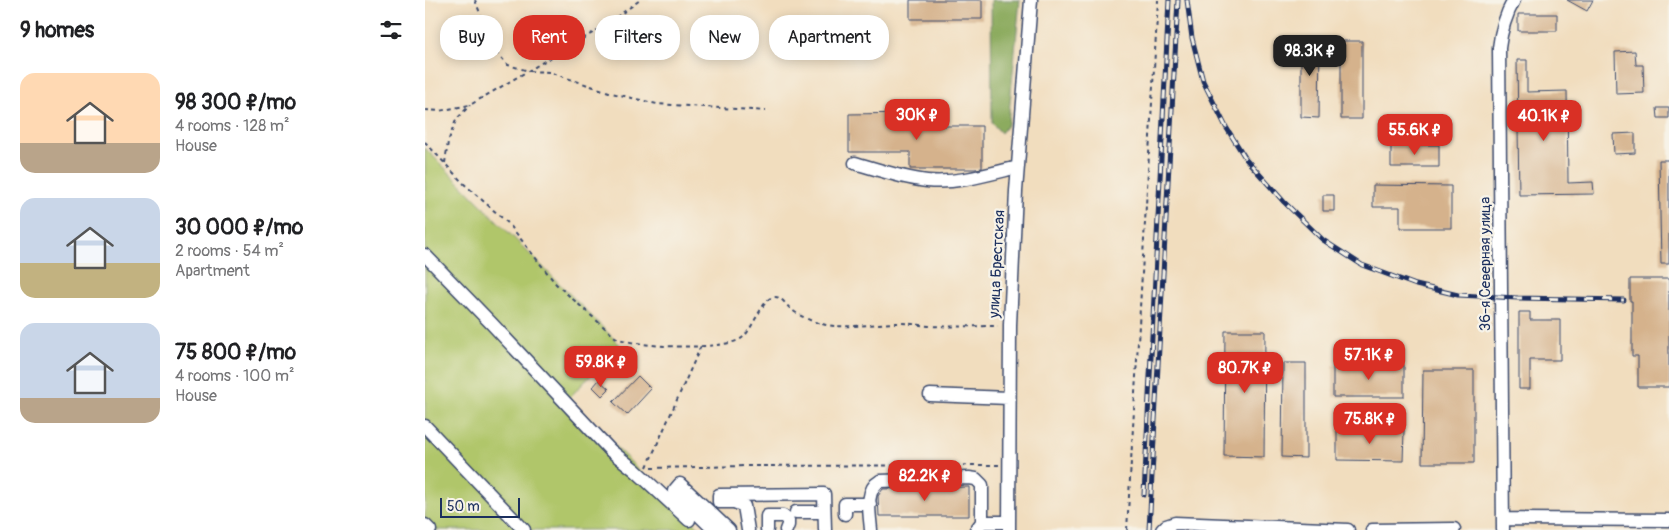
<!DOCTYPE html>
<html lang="en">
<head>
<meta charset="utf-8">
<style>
  :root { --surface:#fff; --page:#f2f2f2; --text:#202124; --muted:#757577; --accent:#d93025 }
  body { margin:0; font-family:Pangolin,sans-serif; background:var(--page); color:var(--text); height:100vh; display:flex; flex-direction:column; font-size:19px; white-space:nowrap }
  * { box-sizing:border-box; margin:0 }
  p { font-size:16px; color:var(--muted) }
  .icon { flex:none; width:28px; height:28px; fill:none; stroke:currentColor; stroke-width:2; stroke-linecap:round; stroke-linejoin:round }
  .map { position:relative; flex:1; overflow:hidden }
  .side { display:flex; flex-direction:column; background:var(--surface); width:425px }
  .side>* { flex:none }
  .guide { position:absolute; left:15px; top:15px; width:475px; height:45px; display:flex; gap:10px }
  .scale { position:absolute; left:15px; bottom:12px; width:80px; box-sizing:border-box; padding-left:5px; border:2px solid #1b2f5e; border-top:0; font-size:14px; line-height:18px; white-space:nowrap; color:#1b2f5e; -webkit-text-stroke:4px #f7f3e8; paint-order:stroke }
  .price { position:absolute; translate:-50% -42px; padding:0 11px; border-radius:10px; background:var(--accent); color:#fff; font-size:16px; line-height:32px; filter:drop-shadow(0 1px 2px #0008) }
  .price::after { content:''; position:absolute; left:50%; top:30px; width:15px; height:11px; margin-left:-8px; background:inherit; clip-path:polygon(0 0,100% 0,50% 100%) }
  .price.selected { background:#222; color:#fff }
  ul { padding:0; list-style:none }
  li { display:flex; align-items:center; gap:15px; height:125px; padding:0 20px }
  li span { display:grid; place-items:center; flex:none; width:140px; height:100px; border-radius:15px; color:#555 }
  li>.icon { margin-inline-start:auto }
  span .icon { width:60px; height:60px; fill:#fffc; stroke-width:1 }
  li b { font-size:21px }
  h2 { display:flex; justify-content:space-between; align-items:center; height:60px; padding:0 20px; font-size:21px }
  .tag { padding:0 18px; border-radius:20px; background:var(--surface); box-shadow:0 2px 12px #0003; font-size:18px; line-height:45px }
  .tag.selected { background:var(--accent); color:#fff }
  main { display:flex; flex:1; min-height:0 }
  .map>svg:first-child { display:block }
</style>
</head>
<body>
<main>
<section class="side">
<h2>9 homes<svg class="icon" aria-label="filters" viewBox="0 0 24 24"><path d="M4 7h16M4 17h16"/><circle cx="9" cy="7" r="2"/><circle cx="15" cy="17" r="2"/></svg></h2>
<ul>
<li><span style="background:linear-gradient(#ffd9b3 70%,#b9a48a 0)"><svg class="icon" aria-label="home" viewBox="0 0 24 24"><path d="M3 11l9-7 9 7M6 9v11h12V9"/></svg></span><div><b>98 300 ₽/mo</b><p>4 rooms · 128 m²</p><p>House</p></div></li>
<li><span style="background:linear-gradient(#c9d6e8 65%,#c2b280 0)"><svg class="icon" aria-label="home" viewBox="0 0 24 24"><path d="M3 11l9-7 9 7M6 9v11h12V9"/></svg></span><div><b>30 000 ₽/mo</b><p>2 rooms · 54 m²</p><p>Apartment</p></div></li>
<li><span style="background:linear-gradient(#c9d6e8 75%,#b9a48a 0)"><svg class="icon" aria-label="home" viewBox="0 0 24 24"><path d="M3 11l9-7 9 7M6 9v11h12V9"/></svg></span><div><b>75 800 ₽/mo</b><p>4 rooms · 100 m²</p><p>House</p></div></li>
</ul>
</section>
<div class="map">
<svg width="1244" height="530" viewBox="0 0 1244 530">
  <rect width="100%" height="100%" fill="#f7f3e8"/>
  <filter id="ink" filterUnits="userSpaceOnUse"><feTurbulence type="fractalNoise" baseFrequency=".02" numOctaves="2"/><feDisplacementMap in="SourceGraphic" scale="10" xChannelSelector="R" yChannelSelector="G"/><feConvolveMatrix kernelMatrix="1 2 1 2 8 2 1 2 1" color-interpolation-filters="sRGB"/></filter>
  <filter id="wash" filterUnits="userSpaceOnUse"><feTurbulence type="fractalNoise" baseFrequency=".0096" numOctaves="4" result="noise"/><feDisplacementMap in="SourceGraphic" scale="20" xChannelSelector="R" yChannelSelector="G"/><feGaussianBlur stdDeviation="1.12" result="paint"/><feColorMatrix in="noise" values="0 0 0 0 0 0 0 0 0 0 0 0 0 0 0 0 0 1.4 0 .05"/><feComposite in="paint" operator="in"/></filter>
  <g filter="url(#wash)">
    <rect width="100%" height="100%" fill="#f1ddbe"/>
    <!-- green -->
    <path fill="#b0c66a" stroke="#667a64" d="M0,148L195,345L143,399L218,474L277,530H0Z"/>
    <!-- forest -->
    <path fill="#8cab5e" stroke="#546d5e" d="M566,0H595L583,124L576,133L567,123Z"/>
    <g id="blocks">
      <!-- building -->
      <path fill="#d5b28c" d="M485,0H557V19H485Z
        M1142,0H1168L1162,11Z
        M1093,14H1132V31H1093Z
        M876,38H895L894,118L876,117Z
        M916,41H937V119H916Z
        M1210,51L1211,65H1218L1219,93L1191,94L1190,52Z
        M1092,60H1102V92L1142,91L1143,183L1168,182L1169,194L1094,195Z
        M1232,108H1244V118H1233Z
        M493,113L494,126H557V168L550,169H485V152H424V114Z
        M1210,133V153L1189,154L1188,134Z
        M966,145H1014V167H966Z
        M1234,160H1244V264H1236Z
        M948,185L1026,186V228H975V207H948Z
        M898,195H909V211H898Z
        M1205,279H1244V387H1213V356H1207V301H1205Z
        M1094,312H1105V320H1135V360H1105V389H1094Z
        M800,331H840L839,457L799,456Z
        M858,363H881V458L857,457Z
        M908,365H979V397H908Z
        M998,370H1049V463H997Z
        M213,376L226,389L202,415L188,402Z
        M174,380L184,389L177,396L168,387Z
        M912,429L979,430L978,461L912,460Z
        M544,487V516H454L453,496L458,489Z"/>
    </g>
  </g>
  <g filter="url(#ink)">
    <use href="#blocks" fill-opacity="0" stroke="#3b496c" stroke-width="1"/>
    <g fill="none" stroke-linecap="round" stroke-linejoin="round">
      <defs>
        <path id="minor" d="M430,163C454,170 477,178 502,181C532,184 564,174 593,167
          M0,255L67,324L186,451L210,470L264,520
          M505,395L584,398
          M0,426L99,530
          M371,512H399
          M420,514V504H445
          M1078,519L1244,520
          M557,522H584
          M0,525L5,530
          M289,530L249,491L255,484L304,530
          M323,530L319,506L309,502H294V495L399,494L400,530
          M342,530V516H358L363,520V525L361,530
          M446,530C445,515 439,490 455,481L544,478L551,479L557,485V522L551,530
          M584,530L585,325L591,191L606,0
          M737,530L741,526L750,523L923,530
          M947,530L1029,529
          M1078,530L1074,48C1076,30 1080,16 1089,0"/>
      </defs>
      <!-- minor casing -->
      <use href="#minor" stroke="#3b496c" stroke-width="15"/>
      <!-- path -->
      <path stroke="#3b496c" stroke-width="2" stroke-dasharray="4 4" stroke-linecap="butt" d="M50,0L69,50L83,65L104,71L124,72L187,93L232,104L341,111
        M0,110L14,111L45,105L181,25L215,0
        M0,142L38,183L84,224L131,284L190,337C209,348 300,351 317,338C328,330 337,298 349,297C357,296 361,306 367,310C378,318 388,322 401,325C426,329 449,323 474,323C484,323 494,325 504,326C527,327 550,326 573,326
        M20,163L23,142L31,120L45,105
        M222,467L276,346
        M226,468L321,466L574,465
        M702,530L733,0"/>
      <!-- minor -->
      <use href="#minor" stroke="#fff" stroke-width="12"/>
      <defs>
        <path id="rail" d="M762,0L767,38L778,81L801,127L821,159L859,202L898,240L937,265L991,285L1033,295L1093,298L1199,300
          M719,495L744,0
          M724,530L753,0"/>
      </defs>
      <!-- rail casing -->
      <use href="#rail" stroke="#1b2f5e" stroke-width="5"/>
      <!-- rail -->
      <use href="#rail" stroke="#f7f3e8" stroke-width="3" stroke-dasharray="9" stroke-linecap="butt"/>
    </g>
  </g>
  <g text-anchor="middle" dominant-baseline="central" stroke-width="4.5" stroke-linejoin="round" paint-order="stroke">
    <!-- street labels -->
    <g font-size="15" fill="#1b2f5e" stroke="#f7f3e8">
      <text transform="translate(572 264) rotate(-87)">улица Брестская</text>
      <text transform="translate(1060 264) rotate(-90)">36-я Северная улица</text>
    </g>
  </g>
</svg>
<div class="scale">50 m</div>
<b class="price selected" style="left:885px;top:77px">98.3K ₽</b>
<b class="price" style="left:492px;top:141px">30K ₽</b>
<b class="price" style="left:1119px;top:142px">40.1K ₽</b>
<b class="price" style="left:990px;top:156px">55.6K ₽</b>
<b class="price" style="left:944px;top:381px">57.1K ₽</b>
<b class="price" style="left:176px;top:388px">59.8K ₽</b>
<b class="price" style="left:820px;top:394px">80.7K ₽</b>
<b class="price" style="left:945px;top:445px">75.8K ₽</b>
<b class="price" style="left:500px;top:502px">82.2K ₽</b>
<div class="guide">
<a class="tag">Buy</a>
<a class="tag selected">Rent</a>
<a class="tag">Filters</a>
<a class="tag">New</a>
<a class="tag">Apartment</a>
</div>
</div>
</main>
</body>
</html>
